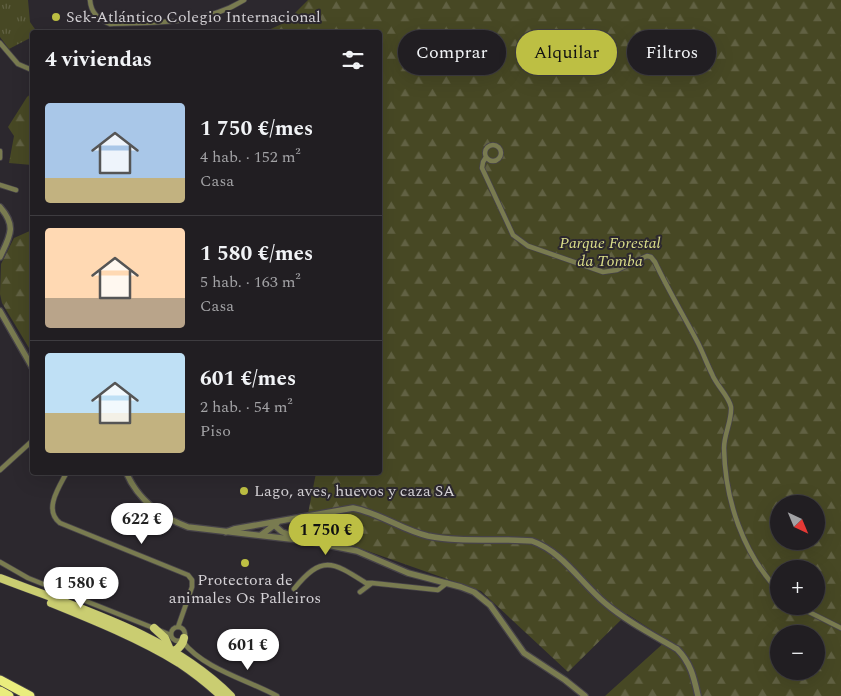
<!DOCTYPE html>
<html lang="es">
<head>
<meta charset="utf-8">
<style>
  :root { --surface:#211e22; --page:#29272a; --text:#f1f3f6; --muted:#a2a2a5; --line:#3e3c40; --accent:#bdbf43 }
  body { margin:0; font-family:Spectral,serif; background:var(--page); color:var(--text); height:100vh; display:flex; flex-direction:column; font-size:19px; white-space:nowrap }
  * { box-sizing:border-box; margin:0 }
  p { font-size:16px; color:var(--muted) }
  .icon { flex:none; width:28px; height:28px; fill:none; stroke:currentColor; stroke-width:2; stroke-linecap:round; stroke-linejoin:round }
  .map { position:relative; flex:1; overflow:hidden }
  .panel { position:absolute; left:30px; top:30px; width:352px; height:445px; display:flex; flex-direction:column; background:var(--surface); border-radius:5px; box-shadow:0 5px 20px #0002,0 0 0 1px var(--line) }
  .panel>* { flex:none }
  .guide { position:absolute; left:398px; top:30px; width:368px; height:45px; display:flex; gap:10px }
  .needle { width:32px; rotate:136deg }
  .buttons { position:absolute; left:770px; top:495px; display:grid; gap:10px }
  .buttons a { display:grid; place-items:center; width:55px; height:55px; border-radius:50%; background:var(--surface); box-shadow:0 5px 20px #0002,0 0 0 1px var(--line); font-size:25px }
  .price { position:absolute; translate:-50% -42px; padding:0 11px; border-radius:18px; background:#fff; color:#222; font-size:16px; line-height:32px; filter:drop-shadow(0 1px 2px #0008) }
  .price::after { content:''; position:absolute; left:50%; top:30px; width:15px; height:11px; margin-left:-8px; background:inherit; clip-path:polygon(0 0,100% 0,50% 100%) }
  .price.active { background:var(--accent); color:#111 }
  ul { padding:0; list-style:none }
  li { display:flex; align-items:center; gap:15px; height:125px; padding:0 15px }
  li+li { border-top:1px solid var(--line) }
  li span { display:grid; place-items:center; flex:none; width:140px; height:100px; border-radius:5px; color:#555 }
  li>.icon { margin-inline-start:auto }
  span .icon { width:60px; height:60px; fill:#fffc; stroke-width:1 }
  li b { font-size:21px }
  h2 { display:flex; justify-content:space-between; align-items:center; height:60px; padding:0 15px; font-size:21px }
  .tag { padding:0 18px; border-radius:22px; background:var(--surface); box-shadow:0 5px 20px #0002,0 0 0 1px var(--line); font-size:18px; line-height:45px }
  .tag.active { background:var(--accent); color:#111 }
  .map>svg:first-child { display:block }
</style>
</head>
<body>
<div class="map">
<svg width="841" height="696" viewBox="0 0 841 696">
  <defs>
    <pattern id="grass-tufts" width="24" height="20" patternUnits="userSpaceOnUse" patternTransform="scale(1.25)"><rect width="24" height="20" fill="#474824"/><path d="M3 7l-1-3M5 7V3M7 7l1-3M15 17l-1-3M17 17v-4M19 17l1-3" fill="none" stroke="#616143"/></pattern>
    <pattern id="forest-firs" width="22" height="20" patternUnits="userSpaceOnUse" patternTransform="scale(1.25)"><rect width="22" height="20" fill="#474824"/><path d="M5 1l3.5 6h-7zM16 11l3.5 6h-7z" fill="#616143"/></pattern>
  </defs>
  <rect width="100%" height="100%" fill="#2c282e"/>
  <!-- grass -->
  <path fill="url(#grass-tufts)" d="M0,0H28L30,22L37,32H32V37L9,49L0,37Z"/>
  <!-- forest -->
  <path fill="url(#forest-firs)" fill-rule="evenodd" d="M308,0H841V696H605L667,640L627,614L568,672L481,591L305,529L316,473L380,472V32H264L284,23L283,21L291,17ZM779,504H816V541H779ZM779,569H816V606H779ZM779,634H816V671H779Z
    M32,93V165L9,163L14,136L8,127L27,97Z
    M32,230V353L2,303L0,294L1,264L14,238Z"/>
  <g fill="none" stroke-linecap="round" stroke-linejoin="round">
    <defs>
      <path id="minor" d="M90,0C91,13 98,19 110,24C154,22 205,25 244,0
        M0,43L18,64L32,70
        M485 153a8 8 0 1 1 16 0a8 8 0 1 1-16 0Z
        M0,151V158
        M486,157L483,162L482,168L513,235L528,246L603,272L617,270L647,256L651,257L655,262C668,290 684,316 698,343C703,353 707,364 712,374C716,385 729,396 731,407C732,421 724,434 724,448C725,500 743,554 779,591
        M0,185L16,190
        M0,470L32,441
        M67,472C59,487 43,510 60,523L188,575L192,580V587L178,627
        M0,562L28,578L171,635
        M294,589C322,554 333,562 366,583H372
        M360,592L372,583L438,590L447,583
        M797,606L841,628
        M171 634a7 7 0 1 1 14 0a7 7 0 1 1-14 0Z
        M183,642C204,669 248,680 277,696"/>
      <path id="tertiary" d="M0,207C17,226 10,236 0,257
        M0,311L32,367
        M126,472C138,500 161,517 188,527L308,541L357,551L408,573L461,587L474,592L490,605L524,653L565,680L585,696
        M274,525L282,532L297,537
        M226,532L234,529L353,508C380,513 402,530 428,536C462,543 498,538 532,541C563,552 580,582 605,603C626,621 653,635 677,649C691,663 694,678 698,696
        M261,535L277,523"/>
      <path id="primary" d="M0,578C80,609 169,634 231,696
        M51,603C93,620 140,639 179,663C194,673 208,684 221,696
        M154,628L165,638L171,652
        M171,650L175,651C180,647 183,644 184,638"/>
      <path id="motorway" d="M0,680L30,696
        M0,691L9,696"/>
    </defs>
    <!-- minor casing -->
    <use href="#minor" stroke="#474349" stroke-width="6"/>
    <!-- tertiary casing -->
    <use href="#tertiary" stroke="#474349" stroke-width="8"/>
    <!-- primary casing -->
    <use href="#primary" stroke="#474349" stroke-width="9"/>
    <!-- motorway casing -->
    <use href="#motorway" stroke="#474349" stroke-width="11"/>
    <!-- minor -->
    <use href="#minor" stroke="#797b50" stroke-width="4.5"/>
    <!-- tertiary -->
    <use href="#tertiary" stroke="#797b50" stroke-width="5.5"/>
    <!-- primary -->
    <use href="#primary" stroke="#cacd71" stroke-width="8"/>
    <!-- motorway -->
    <use href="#motorway" stroke="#eaed7d" stroke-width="9"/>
  </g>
  <!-- markers -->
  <g fill="#bdbf43" stroke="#2c282e" stroke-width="2">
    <circle cx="56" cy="17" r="5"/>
    <circle cx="244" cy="491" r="5"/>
    <circle cx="245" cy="563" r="5"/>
  </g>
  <g text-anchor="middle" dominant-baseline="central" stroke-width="4" stroke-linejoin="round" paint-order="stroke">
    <!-- poi labels -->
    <g font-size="16" fill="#d3d0d4" stroke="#2c282e" text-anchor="start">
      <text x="66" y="17">Sek-Atlántico Colegio Internacional</text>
      <text x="254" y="491">Lago, aves, huevos y caza SA</text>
      <text x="245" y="580" text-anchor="middle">Protectora de<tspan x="245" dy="18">animales Os Palleiros</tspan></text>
    </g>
    <!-- park labels -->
    <g font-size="16" font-style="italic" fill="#dadd89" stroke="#2c282e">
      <text x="610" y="243">Parque Forestal<tspan x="610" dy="18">da Tomba</tspan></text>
    </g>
  </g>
</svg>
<div class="buttons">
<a><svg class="needle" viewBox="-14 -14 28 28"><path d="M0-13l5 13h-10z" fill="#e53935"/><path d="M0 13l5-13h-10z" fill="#a2a2a5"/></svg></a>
<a>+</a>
<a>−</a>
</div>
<b class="price" style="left:142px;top:545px">622 €</b>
<b class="price active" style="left:326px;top:556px">1 750 €</b>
<b class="price" style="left:81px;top:609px">1 580 €</b>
<b class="price" style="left:248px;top:671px">601 €</b>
<div class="guide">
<a class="tag">Comprar</a>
<a class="tag active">Alquilar</a>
<a class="tag">Filtros</a>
</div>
<section class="panel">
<h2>4 viviendas<svg class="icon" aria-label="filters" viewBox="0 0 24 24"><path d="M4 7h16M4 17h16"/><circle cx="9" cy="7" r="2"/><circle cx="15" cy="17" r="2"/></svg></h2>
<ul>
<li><span style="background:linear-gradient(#a9c7e8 75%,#c2b280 0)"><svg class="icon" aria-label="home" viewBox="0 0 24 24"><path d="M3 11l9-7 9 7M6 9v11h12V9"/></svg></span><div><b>1 750 €/mes</b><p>4 hab. · 152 m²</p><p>Casa</p></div></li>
<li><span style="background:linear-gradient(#ffd9b3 70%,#b9a48a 0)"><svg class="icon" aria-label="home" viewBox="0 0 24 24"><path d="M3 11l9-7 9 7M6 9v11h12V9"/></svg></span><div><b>1 580 €/mes</b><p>5 hab. · 163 m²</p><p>Casa</p></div></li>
<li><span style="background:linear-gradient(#bfe0f5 60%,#c2b280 0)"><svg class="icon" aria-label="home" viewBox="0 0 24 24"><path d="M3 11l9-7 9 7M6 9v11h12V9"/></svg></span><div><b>601 €/mes</b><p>2 hab. · 54 m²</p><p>Piso</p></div></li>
</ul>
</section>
</div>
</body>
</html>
